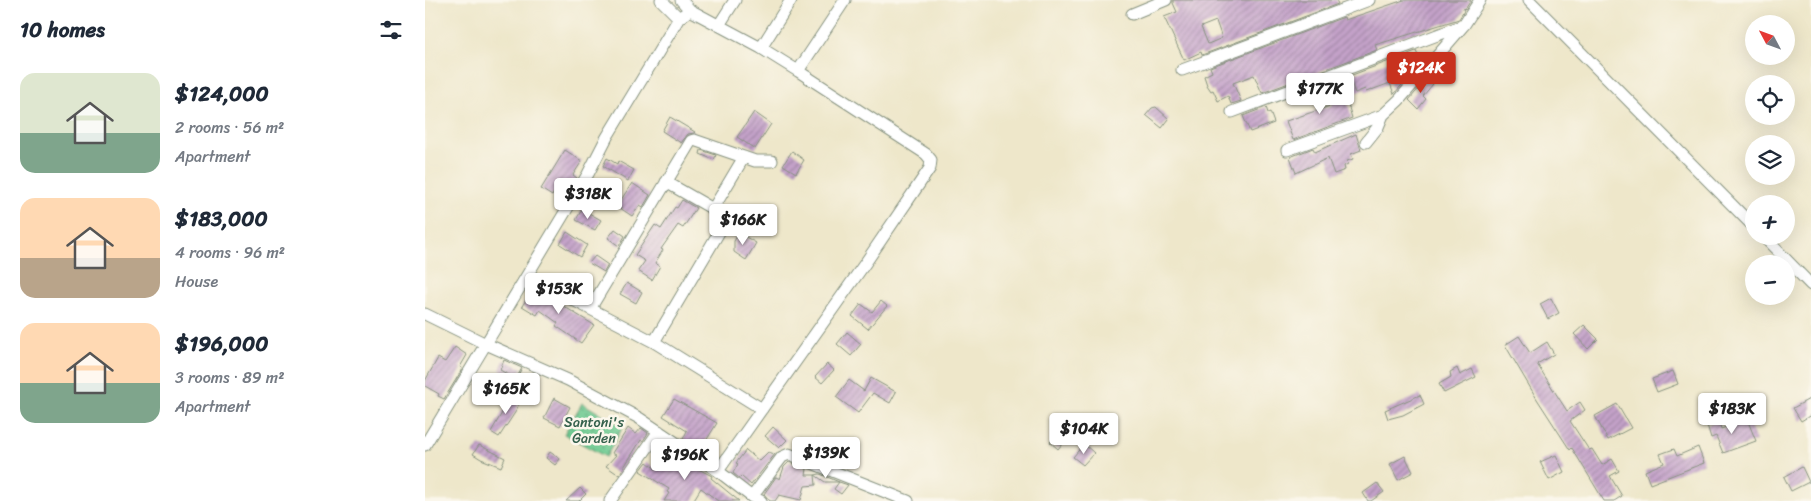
<!DOCTYPE html>
<html lang="en">
<head>
<meta charset="utf-8">
<style>
  :root { --surface:#fff; --page:#f6f6f7; --text:#1f2937; --muted:#747a83; --accent:#c8321e }
  body { margin:0; font-family:Sriracha,sans-serif; background:var(--page); color:var(--text); height:100vh; display:flex; flex-direction:column; font-size:19px; white-space:nowrap }
  * { box-sizing:border-box; margin:0 }
  p { font-size:16px; color:var(--muted) }
  .icon { flex:none; width:28px; height:28px; fill:none; stroke:currentColor; stroke-width:2; stroke-linecap:round; stroke-linejoin:round }
  .map { position:relative; flex:1; overflow:hidden }
  .sheet { display:flex; flex-direction:column; background:var(--surface); width:425px }
  .sheet>* { flex:none }
  .needle { width:32px; rotate:311deg }
  .fabs { position:absolute; left:1320px; top:15px; display:grid; gap:10px }
  .fabs a { display:grid; place-items:center; width:50px; height:50px; border-radius:50%; background:var(--surface); box-shadow:0 5px 20px #0002; font-size:25px }
  .price { position:absolute; translate:-50% -42px; padding:0 11px; border-radius:5px; background:#fff; color:#222; font-size:16px; line-height:32px; filter:drop-shadow(0 1px 2px #0008) }
  .price::after { content:''; position:absolute; left:50%; top:30px; width:15px; height:11px; margin-left:-8px; background:inherit; clip-path:polygon(0 0,100% 0,50% 100%) }
  .price.current { background:var(--accent); color:#fff }
  ul { padding:0; list-style:none }
  li { display:flex; align-items:center; gap:15px; height:125px; padding:0 20px }
  li span { display:grid; place-items:center; flex:none; width:140px; height:100px; border-radius:15px; color:#555 }
  li>.icon { margin-inline-start:auto }
  span .icon { width:60px; height:60px; fill:#fffc; stroke-width:1 }
  li b { font-size:21px }
  h2 { display:flex; justify-content:space-between; align-items:center; height:60px; padding:0 20px; font-size:21px }
  main { display:flex; flex:1; min-height:0 }
  .map>svg:first-child { display:block }
</style>
</head>
<body>
<main>
<section class="sheet">
<h2>10 homes<svg class="icon" aria-label="filters" viewBox="0 0 24 24"><path d="M4 7h16M4 17h16"/><circle cx="9" cy="7" r="2"/><circle cx="15" cy="17" r="2"/></svg></h2>
<ul>
<li><span style="background:linear-gradient(#dfe7d0 60%,#7fa58c 0)"><svg class="icon" aria-label="home" viewBox="0 0 24 24"><path d="M3 11l9-7 9 7M6 9v11h12V9"/></svg></span><div><b>$124,000</b><p>2 rooms · 56 m²</p><p>Apartment</p></div></li>
<li><span style="background:linear-gradient(#ffd9b3 60%,#b9a48a 0)"><svg class="icon" aria-label="home" viewBox="0 0 24 24"><path d="M3 11l9-7 9 7M6 9v11h12V9"/></svg></span><div><b>$183,000</b><p>4 rooms · 96 m²</p><p>House</p></div></li>
<li><span style="background:linear-gradient(#ffd9b3 60%,#7fa58c 0)"><svg class="icon" aria-label="home" viewBox="0 0 24 24"><path d="M3 11l9-7 9 7M6 9v11h12V9"/></svg></span><div><b>$196,000</b><p>3 rooms · 89 m²</p><p>Apartment</p></div></li>
</ul>
</section>
<div class="map">
<svg width="1386" height="501" viewBox="0 0 1386 501">
  <defs>
    <pattern id="garden-dots" width="8" height="8" patternUnits="userSpaceOnUse" patternTransform="scale(1.25)"><rect width="8" height="8" fill="#71cb93"/><path d="M2 2h.1M6 6h.1" fill="none" stroke="#5ca679" stroke-width="1.8" stroke-linecap="round"/></pattern>
    <pattern id="building-hatch" width="6" height="6" patternUnits="userSpaceOnUse" patternTransform="scale(1.25)"><rect width="6" height="6" fill="#c4a2c9"/><path d="M-1 1l2-2M0 6l6-6M5 7l2-2" fill="none" stroke="#9f85a4"/></pattern>
  </defs>
  <rect width="100%" height="100%" fill="#fbf7ec"/>
  <filter id="ink" filterUnits="userSpaceOnUse"><feTurbulence type="fractalNoise" baseFrequency=".02" numOctaves="2"/><feDisplacementMap in="SourceGraphic" scale="10" xChannelSelector="R" yChannelSelector="G"/><feConvolveMatrix kernelMatrix="1 2 1 2 8 2 1 2 1" color-interpolation-filters="sRGB"/></filter>
  <filter id="wash" filterUnits="userSpaceOnUse"><feTurbulence type="fractalNoise" baseFrequency=".0096" numOctaves="4" result="noise"/><feDisplacementMap in="SourceGraphic" scale="20" xChannelSelector="R" yChannelSelector="G"/><feGaussianBlur stdDeviation="1.12" result="paint"/><feColorMatrix in="noise" values="0 0 0 0 0 0 0 0 0 0 0 0 0 0 0 0 0 1.4 0 .05"/><feComposite in="paint" operator="in"/></filter>
  <g filter="url(#wash)">
    <rect width="100%" height="100%" fill="#eee7ca"/>
    <!-- garden -->
    <path fill="url(#garden-dots)" stroke="#488464" d="M157,403L198,427L181,457L139,434Z"/>
    <g id="blocks">
      <!-- building -->
      <path fill="url(#building-hatch)" fill-rule="evenodd" d="M748,0H911L913,4L777,55L776,52L759,60L739,17L752,12L748,3ZM791,21L797,38L783,44L776,27Z
        M979,0H1046L1041,8L1038,9L1039,11L1034,19L950,45L952,50L837,93L829,75L808,83L816,101L806,104L803,96L793,101L788,90L786,91L782,85L779,76L787,72L785,67L919,17L920,20Z
        M991,51L996,63L969,94L965,83L941,92L940,89L930,93L925,80H923L922,77Z
        M1002,79L1008,84L998,96L1001,99L993,109L984,100Z
        M907,83L915,103L922,101L927,118L868,140L861,121L908,105L902,91L884,97L882,92Z
        M731,107L744,119L737,128L721,115L727,108Z
        M841,107L843,113L845,112L849,123L825,132L818,116Z
        M329,112L346,124L330,149L312,137Z
        M245,117L270,132L269,133L263,134L256,143L237,131Z
        M931,134L936,150L926,154L928,159L922,161L923,164L919,166L920,170L909,174L903,158L871,173L865,157L888,148L890,152Z
        M140,150L157,161L148,175L152,178L144,190L135,183L127,196L116,189Z
        M276,150L291,155L289,160L275,154Z
        M367,151L379,160L371,173L358,165Z
        M182,158L192,164L193,161L209,170L203,181L178,166Z
        M207,183L225,195L218,207L215,205L207,216L192,206Z
        M257,200L271,208L258,228L253,225L236,249L238,250L230,263L235,266L227,280L213,271L220,261L210,255L230,225L236,229L250,207L252,208Z
        M157,209L176,220L170,230L151,220Z
        M190,229L200,236L194,246L183,238Z
        M142,232L162,245L155,257L135,244Z
        M314,233L331,243L321,260L309,252V241Z
        M170,256L183,265L179,272L164,263Z
        M202,283L217,292L211,303L195,294Z
        M109,288L169,325L156,343L131,326L133,323L115,310L112,315L97,306Z
        M1126,298L1134,313L1123,319L1115,304Z
        M456,301L462,306L443,329L427,316L436,304L447,312Z
        M1159,325L1173,339L1163,349L1149,334Z
        M422,332L436,344L426,356L412,344Z
        M1094,336L1105,353L1122,342L1129,354L1112,364L1142,411L1155,402L1160,410L1145,421L1164,450L1167,449L1177,465L1187,459L1194,471L1185,476L1197,496L1189,501H1179L1147,448L1145,450L1112,399L1080,345Z
        M30,347L42,355L35,367L37,368L35,373L19,399L13,396L14,394L0,386V381L13,358L20,362Z
        M79,360L97,368L91,379L75,370Z
        M402,364L409,370L397,383L390,377Z
        M1032,368L1035,375L1047,369L1051,377L1019,393L1014,384L1026,377L1025,372Z
        M1248,371L1253,384L1232,392L1227,379Z
        M446,378L471,392L465,403L448,393L433,413L411,397L424,380L439,391Z
        M82,395L95,400L91,411L74,437L66,432L81,406L78,405Z
        M995,395L999,404L978,415L963,419L960,410Z
        M129,398L145,407L135,426L119,418Z
        M1386,398V415L1376,421L1368,408Z
        M249,399L292,423L276,449L258,439L262,431L238,416Z
        M1192,404L1206,428L1183,440L1170,416Z
        M1322,419L1331,441L1298,453L1291,436L1286,438L1282,425L1294,422L1296,429Z
        M348,427L362,440L354,448L340,436Z
        M203,428L211,434L216,428L223,433L218,441L216,440L194,475L181,466L191,455L187,453Z
        M634,431L642,438L633,449L625,442Z
        M377,438L399,447L400,443L412,448L406,462L373,449Z
        M659,444L669,453L658,465L648,457Z
        M54,445L80,458L76,467L56,459L48,454Z
        M1273,447L1279,463L1225,484L1220,471L1239,463L1235,454L1249,449L1252,456Z
        M321,450L334,461L343,452L350,454L326,485L316,476L314,478L308,473L313,464L311,463Z
        M125,452L135,459L130,465L121,458Z
        M251,452L260,458L258,461L287,476L286,478L314,501H293L276,488L268,501H239L244,493L242,492L244,489L215,471L222,462L232,470L235,466L237,467Z
        M1131,455L1139,472L1124,480L1115,462Z
        M980,456L988,472L973,480L965,464Z
        M364,462L382,469L381,475H390L391,485L380,486L376,500L354,495L350,501H345L339,494L351,477L355,479L359,467Z
        M1377,467L1384,482L1366,491L1359,477Z
        M395,474L414,482H400L390,475Z
        M414,482L423,485L416,494L409,489Z
        M952,483L959,492L946,501H943L938,493Z
        M155,488L161,494L154,501H141Z"/>
    </g>
  </g>
  <g filter="url(#ink)">
    <use href="#blocks" fill-opacity="0" stroke="#86927f" stroke-width="1"/>
    <g fill="none" stroke-linecap="round" stroke-linejoin="round">
      <defs>
        <path id="minor" d="M236,0L254,18
          M256,0L265,10L336,48L373,71L420,0
          M1104,0L1329,227
          M707,14L741,0
          M294,25L310,0
          M336,48L366,0
          M757,70L944,0
          M807,112L1039,25L1055,0
          M941,142L953,127L958,115
          M862,150L958,115L974,100L1038,26
          M241,182L321,228
          M288,209L319,157
          M1338,236L1386,285
          M102,276L229,342L303,217
          M165,309L266,141L269,140L330,161H347
          M0,314L61,344L143,380L214,418L293,471L441,262L505,168L506,160L501,154L373,71
          M229,342L337,409
          M0,445L163,174L182,137L254,18L265,10
          M293,471L327,497L336,501
          M327,497L357,457L364,454L483,501
          M185,501L234,431"/>
      </defs>
      <!-- minor casing -->
      <use href="#minor" stroke="#86927f" stroke-width="13"/>
      <!-- minor -->
      <use href="#minor" stroke="#fff" stroke-width="11"/>
    </g>
  </g>
  <g text-anchor="middle" dominant-baseline="central" stroke-width="5" stroke-linejoin="round" paint-order="stroke">
    <!-- park labels -->
    <g font-size="14" fill="#34604c" stroke="#fbf7ec">
      <text x="169" y="422">Santoni's<tspan x="169" dy="16">Garden</tspan></text>
    </g>
  </g>
</svg>
<div class="fabs">
<a><svg class="needle" viewBox="-14 -14 28 28"><path d="M0-13l5 13h-10z" fill="#e53935"/><path d="M0 13l5-13h-10z" fill="#747a83"/></svg></a>
<a><svg class="icon" aria-label="locate" viewBox="0 0 24 24"><circle cx="12" cy="12" r="6"/><path d="M12 2v4M12 18v4M2 12h4M18 12h4"/></svg></a>
<a><svg class="icon" aria-label="layers" viewBox="0 0 24 24"><path d="M12 4l9 5-9 5-9-5zM3 14l9 5 9-5"/></svg></a>
<a>+</a>
<a>−</a>
</div>
<b class="price current" style="left:996px;top:94px">$124K</b>
<b class="price" style="left:895px;top:115px">$177K</b>
<b class="price" style="left:163px;top:220px">$318K</b>
<b class="price" style="left:318px;top:246px">$166K</b>
<b class="price" style="left:134px;top:315px">$153K</b>
<b class="price" style="left:81px;top:415px">$165K</b>
<b class="price" style="left:1307px;top:435px">$183K</b>
<b class="price" style="left:659px;top:455px">$104K</b>
<b class="price" style="left:401px;top:479px">$139K</b>
<b class="price" style="left:260px;top:481px">$196K</b>
</div>
</main>
</body>
</html>
